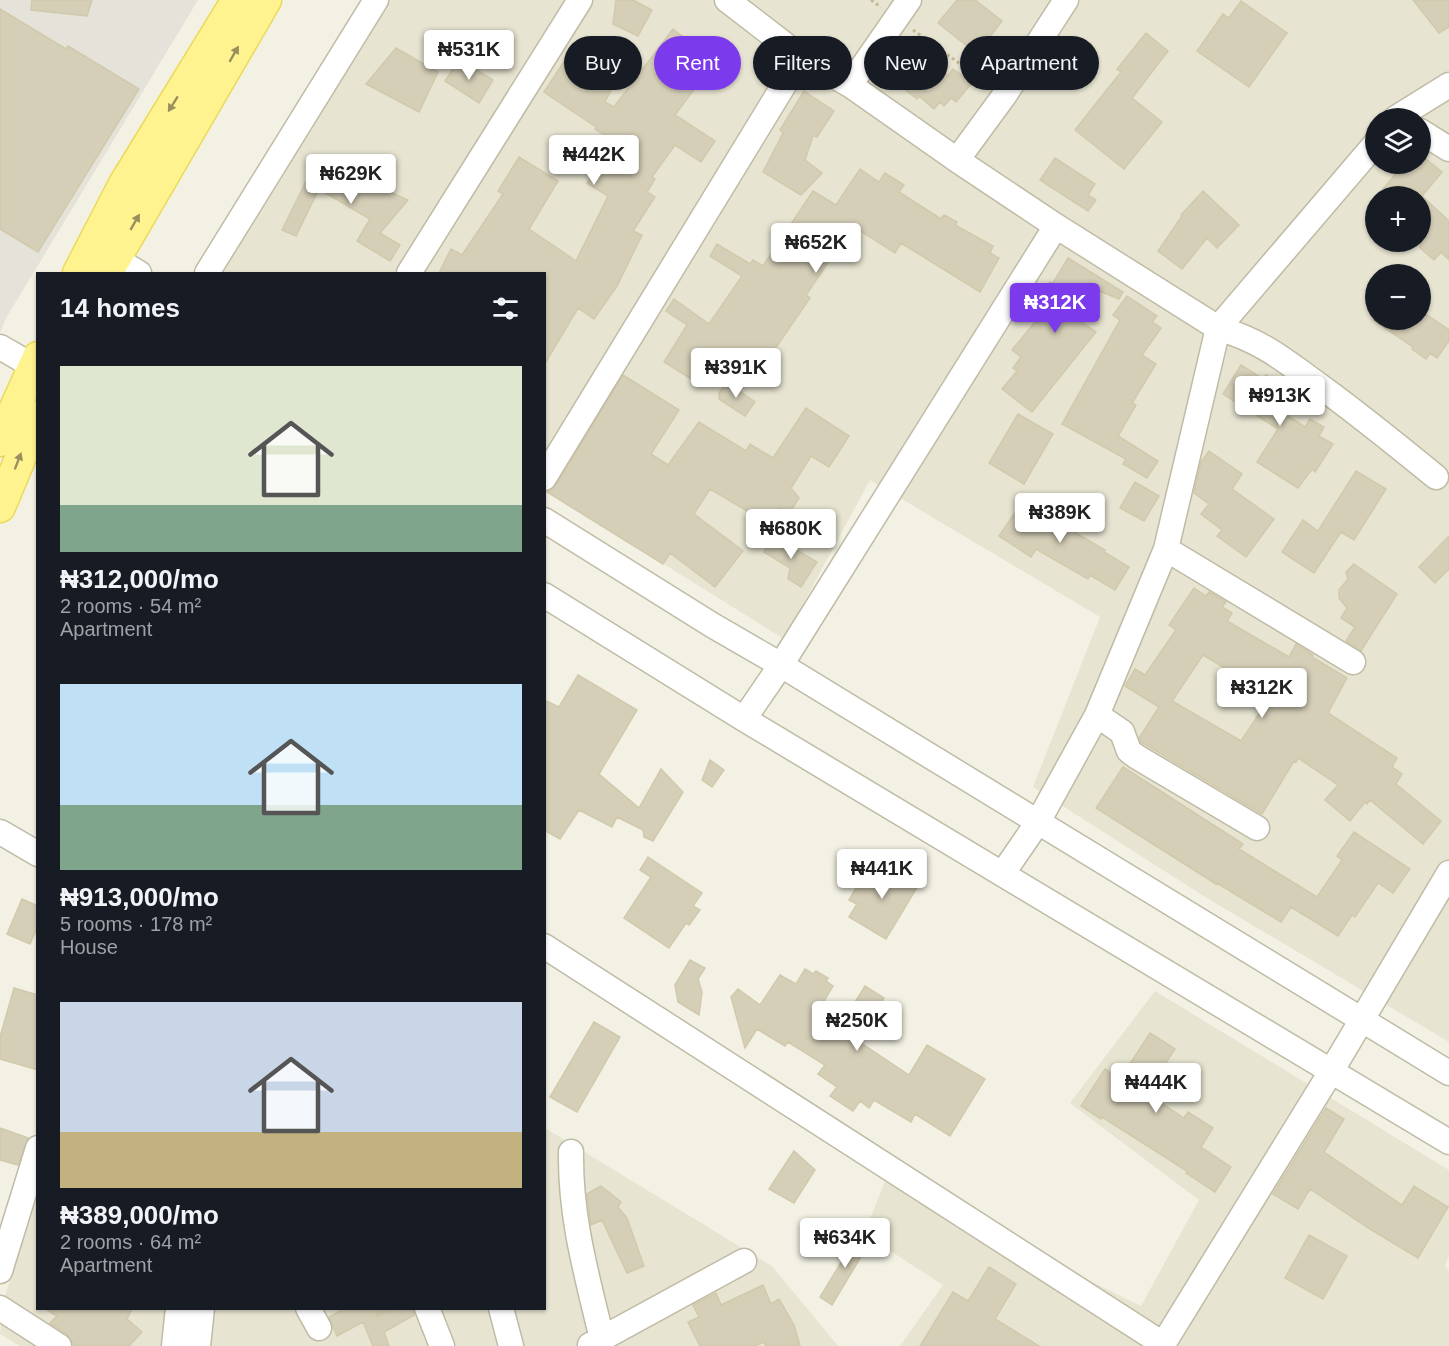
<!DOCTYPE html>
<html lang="en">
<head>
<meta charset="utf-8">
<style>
  :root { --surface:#171b24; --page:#242831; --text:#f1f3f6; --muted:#9ea1a6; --accent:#7c3aed }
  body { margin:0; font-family:Helvetica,sans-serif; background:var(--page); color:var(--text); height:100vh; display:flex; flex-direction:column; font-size:22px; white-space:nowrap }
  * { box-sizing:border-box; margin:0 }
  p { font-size:20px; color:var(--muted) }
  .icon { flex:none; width:33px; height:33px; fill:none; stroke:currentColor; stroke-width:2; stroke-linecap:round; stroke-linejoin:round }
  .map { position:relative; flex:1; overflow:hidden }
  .panel { position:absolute; left:36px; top:272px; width:510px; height:1038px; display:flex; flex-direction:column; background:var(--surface); border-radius:0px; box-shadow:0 2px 4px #0004 }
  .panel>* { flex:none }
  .hud { position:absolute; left:564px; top:36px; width:570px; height:54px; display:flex; gap:12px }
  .buttons { position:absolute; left:1365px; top:108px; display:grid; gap:12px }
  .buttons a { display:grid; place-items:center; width:66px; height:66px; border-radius:50%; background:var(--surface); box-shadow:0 2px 4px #0004; font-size:30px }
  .price { position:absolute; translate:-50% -51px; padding:0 14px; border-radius:6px; background:#fff; color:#222; font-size:20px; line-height:39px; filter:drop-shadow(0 2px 3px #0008) }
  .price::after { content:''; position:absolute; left:50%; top:36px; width:18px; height:14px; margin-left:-9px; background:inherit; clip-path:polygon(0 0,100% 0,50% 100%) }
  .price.current { background:var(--accent); color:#fff }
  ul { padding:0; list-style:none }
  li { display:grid; align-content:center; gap:12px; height:318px; padding:0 24px }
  li span { display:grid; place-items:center; height:186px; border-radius:0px; color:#555 }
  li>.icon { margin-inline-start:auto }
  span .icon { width:108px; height:108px; fill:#fffc; stroke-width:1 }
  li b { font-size:26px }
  h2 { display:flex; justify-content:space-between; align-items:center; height:72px; padding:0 24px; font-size:26px }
  .pill { padding:0 21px; border-radius:27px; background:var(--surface); box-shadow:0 2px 4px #0004; font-size:21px; line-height:54px }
  .pill.current { background:var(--accent); color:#fff }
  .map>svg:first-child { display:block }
</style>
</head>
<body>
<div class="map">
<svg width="1449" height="1346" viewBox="0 0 1449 1346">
  <rect width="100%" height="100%" fill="#f3f1e3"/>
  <!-- residential -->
  <path fill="#e7e4d1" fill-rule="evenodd" d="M366,0H1449V1042L1202,895L1033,787L1100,617L870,480L784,639L545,490L544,273H210ZM1376,118H1420V164H1376ZM1376,196H1420V242H1376ZM1376,274H1420V320H1376Z
    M1155,991L1449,1170V1256L1445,1266L1449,1271V1346H900L943,1285L864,1234L885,1181L1141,1306L1199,1200L1070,1103Z
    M545,1128L772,1266L838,1346H20L0,1334L3,1302L37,1198L38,1308H544Z"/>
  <!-- industrial -->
  <path fill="#e5e2d9" d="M0,0H198L5,320L0,333Z"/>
  <!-- building -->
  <path fill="#d5cfb8" stroke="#d1c9ab" stroke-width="1.5" fill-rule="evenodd" d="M32,0H92L87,16L31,10Z
    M616,0H633L652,10L638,36L613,24Z
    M957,0H975L1002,21L977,54L938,23Z
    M1413,0H1449V27L1439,33Z
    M1241,1L1287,33L1249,87L1197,51L1223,14L1229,18Z
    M0,9L66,49L68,46L139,89L38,252L0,229Z
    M673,29L715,61L675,115L715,141L701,162L675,145L652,177L655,179L647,192L655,197L633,231L642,235L617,286L594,319L578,308L544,365V273H439L451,249L462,255L503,194L498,191L519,157L558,181L529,229L576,261L608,196L587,183L610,146L608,144L611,139L595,129L596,127L544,92L565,60L611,90L605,102L614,107Z
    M1146,33L1168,51L1132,98L1162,122L1124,169L1075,130L1121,72L1117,69Z
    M396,48L438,72L419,112L366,84Z
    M918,52L948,76L953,69L972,83L956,102L951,98L944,106L940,102L934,109L919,96L917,99L894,81Z
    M459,59L493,80L479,103L445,81Z
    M804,91L834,111L817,137L813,136L805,160L822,173L801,195L763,172L783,133L780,130Z
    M1420,154L1442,172L1422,196L1449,221V260L1441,252L1434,260L1420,248V196H1377L1404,164H1420Z
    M318,157L370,189L376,176L395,186L392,193L408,200L380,233L400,245L390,261L357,241L370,219L319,189L296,236L282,230Z
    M1055,158L1095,184L1088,195L1096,200L1088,211L1040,180Z
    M860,169L879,182L885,173L904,185L899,192L941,219L944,215L957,222L955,225L993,246L990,253L999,258L980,292L901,243L895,253L853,226L806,295L810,298L768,359L781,368L769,384L727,382L737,368L715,351L696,382L664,362L687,325L666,311L674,299L709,324L742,276L710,256L717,244L750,264L753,260L763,266L813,191L836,205Z
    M1203,191L1239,225L1217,248L1207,238L1182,269L1158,251L1182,216L1181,215Z
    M1068,258L1123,292L1119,299L1092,288L1076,318L1096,332L1032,412L1002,389L1017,371L1013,368L1021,357L1012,350L1044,311L1039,308L1043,300L1037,297L1050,282L1053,283Z
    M1127,296L1157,316L1152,322L1161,328L1142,355L1156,364L1132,403L1136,405L1118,436L1158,461L1147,478L1123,464L1126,459L1062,424L1120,320L1113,315Z
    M1420,310L1449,330V341L1437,358L1430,353L1426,359L1412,349L1413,347L1373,320H1420Z
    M1241,365L1263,379L1266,375L1294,393L1282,412L1305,427L1310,419L1324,427L1319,436L1333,444L1315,472L1312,469L1298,488L1257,462L1278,429L1223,394Z
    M623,375L679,410L651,454L668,465L699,422L746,451L750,444L773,458L806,408L849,436L829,467L811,456L791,488L799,498L789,514L779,508L769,524L710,489L694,514L743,551L715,587L670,553L663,564L547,492L556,485Z
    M727,382L755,402L745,416L719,399V393Z
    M1018,414L1053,434L1024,484L989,463Z
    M1209,451L1242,474L1232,489L1274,519L1246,557L1217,536L1222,530L1201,514L1209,504L1194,493L1201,462Z
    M1356,471L1386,489L1354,540L1341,532L1314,573L1282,552L1303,520L1318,531Z
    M1135,482L1159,496L1144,521L1120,508Z
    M1027,495L1058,516L1055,521L1105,550L1104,552L1129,567L1115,590L1090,575L1088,579L1036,549L1031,557L999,536Z
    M773,536L817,562L801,587L788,579L790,568L764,552Z
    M1449,536V569L1435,583L1419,567Z
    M1354,564L1397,594L1361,651L1346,641L1355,627L1341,618L1347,608L1339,598V590L1348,579L1346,572Z
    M1194,588L1206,596L1209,592L1226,602L1222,607L1232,613L1227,621L1289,657L1296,644L1313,655L1312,657L1347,678L1328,713L1397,758L1392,767L1402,774L1396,784L1441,821L1423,844L1370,800L1367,804L1365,802L1350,821L1325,800L1338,785L1298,758L1296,762L1294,761L1262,814L1141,742L1139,738L1159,707L1125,686L1135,669L1145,675L1176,630L1169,625ZM1203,655L1271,696L1241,741L1172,701Z
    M578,675L637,710L599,774L639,808L661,769L683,792L653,841L644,837L643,830L617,817L612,827L579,810L560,839L544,830V700L559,707Z
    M710,760L724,770L712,787L702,780Z
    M1123,767L1243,844L1239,849L1317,897L1342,860L1337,856L1354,832L1410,869L1393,893L1378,883L1355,917L1352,915L1338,936L1291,907L1281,922L1217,883L1216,884L1096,808Z
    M648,857L702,893L693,906L700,910L689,925L686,923L669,948L624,918L651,877L640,870Z
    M883,863L919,884L886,939L849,917L857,904L849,900L860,881L869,886Z
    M22,899L38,906V926L30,944L7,934Z
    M690,960L705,968L698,979L702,992L699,1015L678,1002L675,985Z
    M805,969L813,974L816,971L828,978L826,981L833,986L824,1001L847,1015L865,986L884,998L858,1041L909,1075L927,1045L985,1079L950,1136L915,1114L911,1122L874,1100L869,1108L860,1101L853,1111L830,1096L837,1087L818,1074L825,1065L788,1042L785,1046L757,1029L745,1048L731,997L738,989L760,1005L780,975L796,984Z
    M14,988L38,995V1070L0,1059V1037Z
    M594,1022L620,1037L577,1112L550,1097Z
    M1150,1033L1175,1049L1160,1072L1171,1079L1157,1100L1184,1118L1188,1112L1213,1128L1201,1147L1231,1167L1215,1192L1186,1173L1187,1171L1102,1117L1101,1119L1081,1106L1105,1069L1120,1079Z
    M1326,1108L1344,1119L1324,1152L1402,1205L1414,1186L1448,1207L1418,1258L1370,1229L1310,1189L1298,1209L1273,1194Z
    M0,1128L28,1138L18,1165L0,1160Z
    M794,1151L815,1170L794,1203L769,1189Z
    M601,1186L621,1202L618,1207L627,1218L644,1266L627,1273L602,1220L591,1225L587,1194Z
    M859,1233L871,1240L832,1305L820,1297Z
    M1309,1235L1347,1256L1323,1299L1285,1278Z
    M989,1267L1016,1284L995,1319L1039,1346H920L953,1292L968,1301Z
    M763,1285L771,1304L779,1299L794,1325L800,1346H766L764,1342L755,1346H700L688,1322L699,1317L693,1305L716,1293L721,1305Z
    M44,1308H132L127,1319L142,1332L129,1346H74L67,1334L50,1323L57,1316Z
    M345,1308H388L377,1314V1316L392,1308H413L414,1315L384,1332L389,1346H373L363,1322L337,1336L329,1317Z"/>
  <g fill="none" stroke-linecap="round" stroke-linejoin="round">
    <defs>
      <path id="minor" d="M727,0L801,57L850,85L957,160L1056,226L1218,328C1262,341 1284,360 1320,386C1360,415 1398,446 1436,477
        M850,85L909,0
        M1396,118L1449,85
        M1420,131L1449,149
        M957,160L1004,96L1066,0
        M114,258L139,273
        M207,273L376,0
        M409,273L580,0
        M0,347L38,369
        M544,478L801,57
        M544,520L712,625L781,665L1449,1073
        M1166,549L1353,662
        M544,595L744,719L1449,1142
        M1097,715L1122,732L1129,751L1137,757L1257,828
        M744,719L781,665L1056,226
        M0,832L38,854
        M1003,873L1038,822L1097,715L1166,549L1218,328L1376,143
        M544,946L1163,1344
        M571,1152C570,1218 587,1276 602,1339
        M0,1271L38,1148
        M0,1308L59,1346
        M308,1308L319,1328
        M427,1308L442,1346
        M501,1308L511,1346
        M590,1345L744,1261
        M174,1346L178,1308
        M198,1346L202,1308
        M1162,1346L1332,1070L1449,873"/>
      <path id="major" d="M78,273L124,184L237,0
        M107,273L266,0
        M0,441L38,357
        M0,507L38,416"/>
    </defs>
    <!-- minor casing -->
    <use href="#minor" stroke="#bfbba5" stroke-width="27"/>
    <!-- major casing -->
    <use href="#major" stroke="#ebda59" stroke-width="33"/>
    <!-- path -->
    <path stroke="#c2ba96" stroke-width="3" stroke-dasharray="3 3" stroke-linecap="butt" d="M871,0L881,7
      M913,30L988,84"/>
    <!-- minor -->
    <use href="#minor" stroke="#fff" stroke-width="24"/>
    <!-- major -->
    <use href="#major" stroke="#fff390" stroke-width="30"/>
  </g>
  <!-- one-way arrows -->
  <defs><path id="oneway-solid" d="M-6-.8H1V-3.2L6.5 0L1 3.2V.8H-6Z" transform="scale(1.5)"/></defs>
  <g fill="#99915d">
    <use href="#oneway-solid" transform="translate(234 54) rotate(-60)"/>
    <use href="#oneway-solid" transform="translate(173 104) rotate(122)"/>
    <use href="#oneway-solid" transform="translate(135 222) rotate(-60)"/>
    <use href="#oneway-solid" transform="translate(18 461) rotate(-69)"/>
  </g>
</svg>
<div class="buttons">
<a><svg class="icon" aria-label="layers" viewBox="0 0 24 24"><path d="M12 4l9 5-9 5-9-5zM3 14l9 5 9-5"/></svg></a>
<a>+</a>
<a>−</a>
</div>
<b class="price" style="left:469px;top:81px">₦531K</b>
<b class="price" style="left:594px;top:186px">₦442K</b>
<b class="price" style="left:351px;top:205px">₦629K</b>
<b class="price" style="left:816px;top:274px">₦652K</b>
<b class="price current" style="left:1055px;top:334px">₦312K</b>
<b class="price" style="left:736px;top:399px">₦391K</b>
<b class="price" style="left:1280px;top:427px">₦913K</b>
<b class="price" style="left:1060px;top:544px">₦389K</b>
<b class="price" style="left:791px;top:560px">₦680K</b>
<b class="price" style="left:1262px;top:719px">₦312K</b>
<b class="price" style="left:882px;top:900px">₦441K</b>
<b class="price" style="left:857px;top:1052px">₦250K</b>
<b class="price" style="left:1156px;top:1114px">₦444K</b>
<b class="price" style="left:845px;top:1269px">₦634K</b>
<div class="hud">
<a class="pill">Buy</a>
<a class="pill current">Rent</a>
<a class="pill">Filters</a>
<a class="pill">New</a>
<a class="pill">Apartment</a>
</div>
<section class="panel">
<h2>14 homes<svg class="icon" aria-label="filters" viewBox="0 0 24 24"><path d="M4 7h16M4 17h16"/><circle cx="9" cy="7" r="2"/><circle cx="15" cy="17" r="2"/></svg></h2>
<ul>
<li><span style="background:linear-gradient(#dfe7d0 75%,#7fa58c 0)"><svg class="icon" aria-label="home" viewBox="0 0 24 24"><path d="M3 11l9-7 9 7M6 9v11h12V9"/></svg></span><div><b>₦312,000/mo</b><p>2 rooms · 54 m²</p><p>Apartment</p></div></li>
<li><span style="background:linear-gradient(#bfe0f5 65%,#7fa58c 0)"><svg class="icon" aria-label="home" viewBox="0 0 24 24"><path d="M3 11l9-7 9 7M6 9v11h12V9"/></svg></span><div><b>₦913,000/mo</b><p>5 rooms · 178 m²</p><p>House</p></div></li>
<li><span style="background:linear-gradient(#c9d6e8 70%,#c2b280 0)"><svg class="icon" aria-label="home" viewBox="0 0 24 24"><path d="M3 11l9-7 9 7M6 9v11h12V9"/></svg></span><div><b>₦389,000/mo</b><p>2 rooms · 64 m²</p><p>Apartment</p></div></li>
</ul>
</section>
</div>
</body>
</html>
